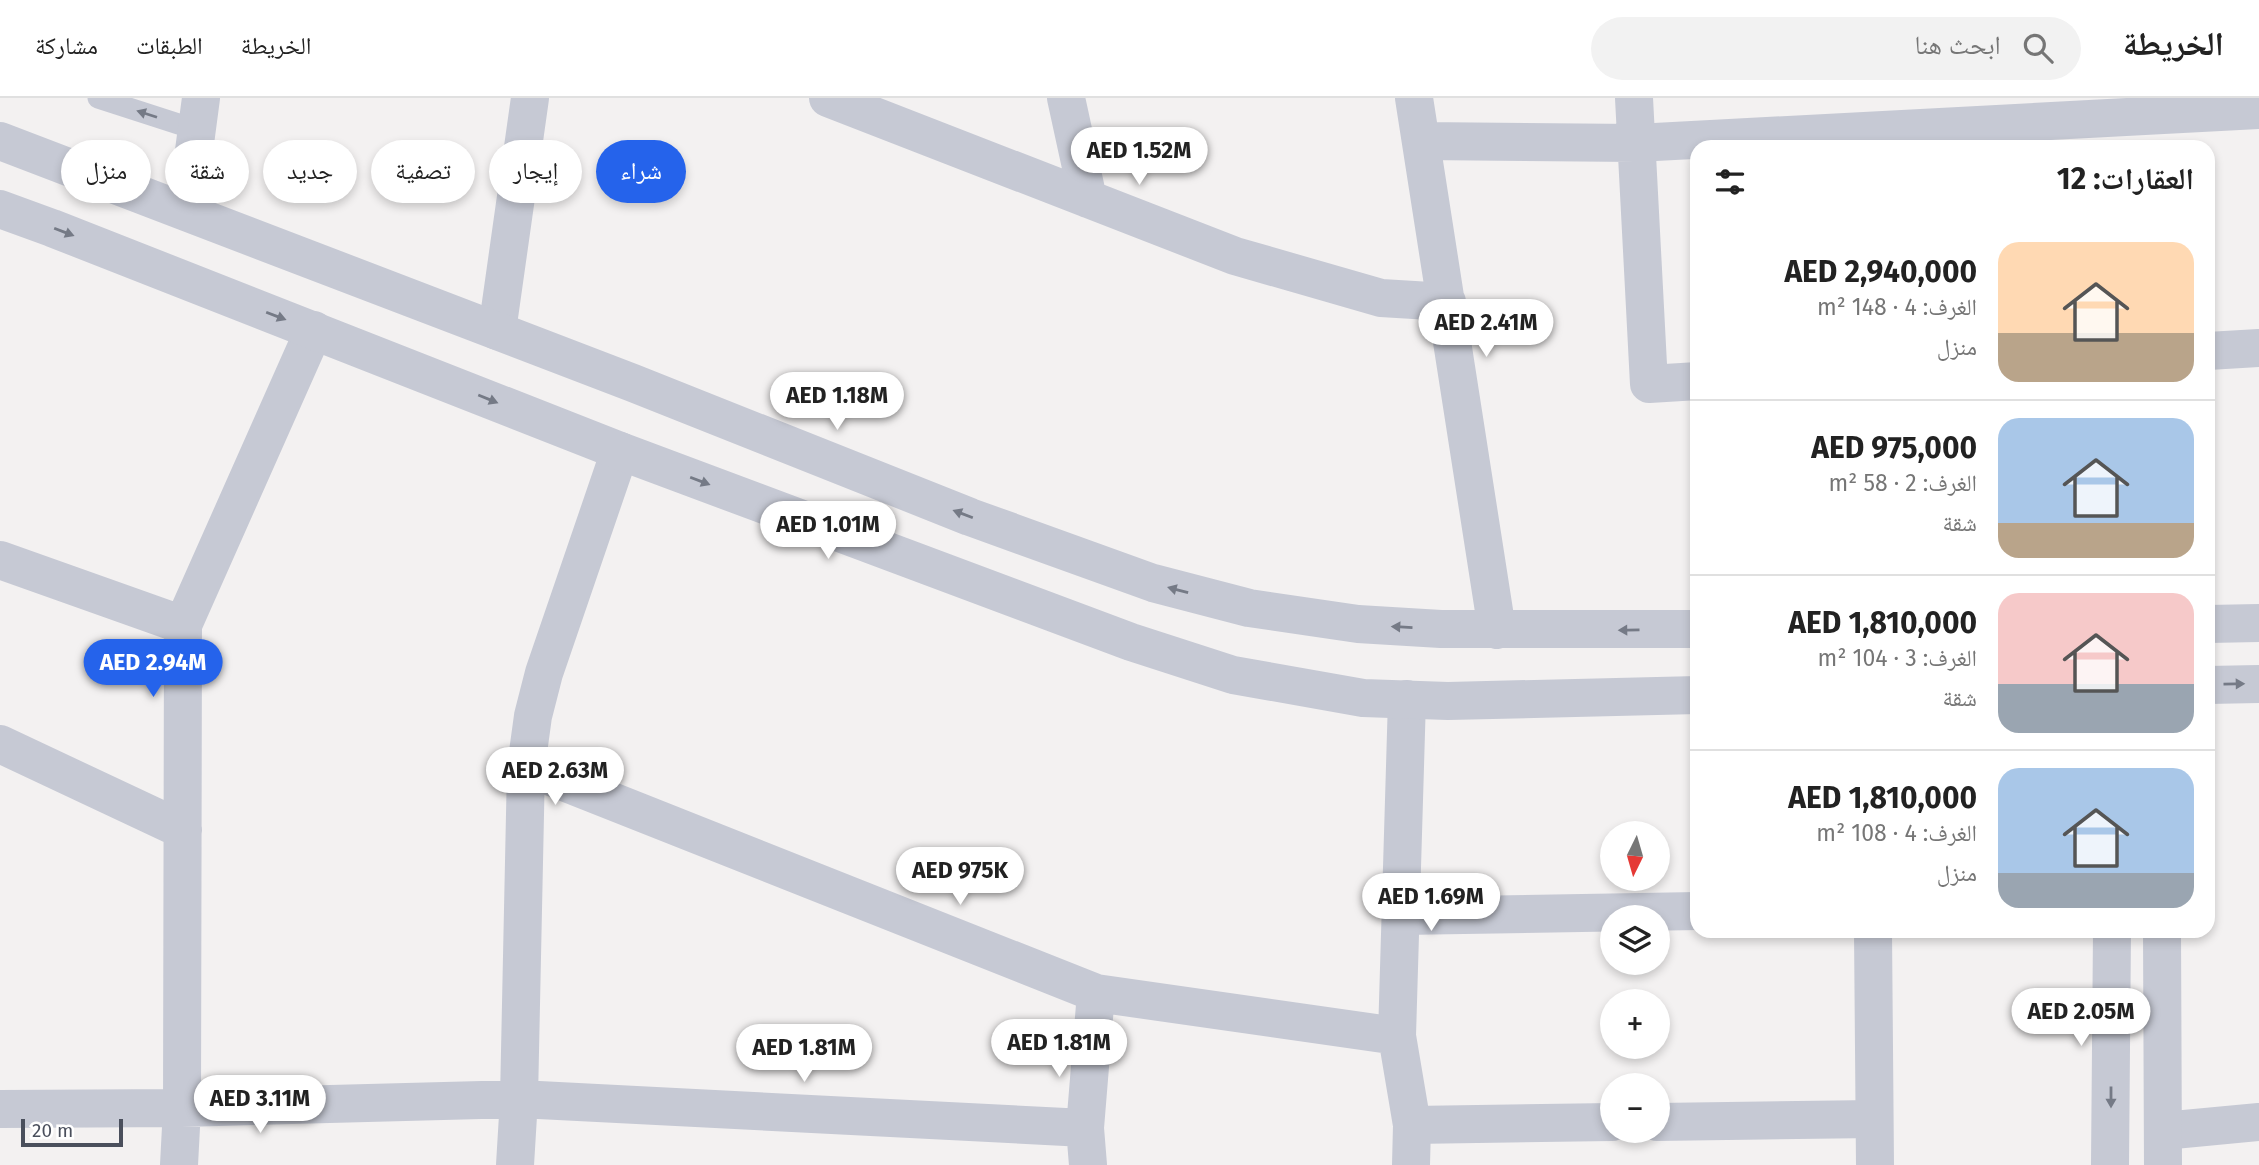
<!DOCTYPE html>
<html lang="ar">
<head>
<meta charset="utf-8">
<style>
  :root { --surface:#fff; --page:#f2f2f2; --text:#222; --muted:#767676; --line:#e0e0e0; --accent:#2563eb }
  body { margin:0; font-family:"Fira Sans","Noto Naskh Arabic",sans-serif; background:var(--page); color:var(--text); direction:rtl; height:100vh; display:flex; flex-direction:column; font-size:26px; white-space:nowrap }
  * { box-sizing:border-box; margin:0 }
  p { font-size:23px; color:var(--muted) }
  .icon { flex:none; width:38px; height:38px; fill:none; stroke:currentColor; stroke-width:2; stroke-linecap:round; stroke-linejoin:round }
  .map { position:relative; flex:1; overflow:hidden; direction:ltr }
  .panel { position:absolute; left:1690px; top:42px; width:525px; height:798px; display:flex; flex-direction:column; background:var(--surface); border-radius:21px; box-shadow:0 4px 10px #0003; direction:rtl }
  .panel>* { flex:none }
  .banner { position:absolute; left:21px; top:42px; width:665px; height:63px; direction:rtl; display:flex; gap:14px }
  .needle { width:46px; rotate:185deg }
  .tools { position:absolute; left:1600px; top:723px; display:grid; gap:14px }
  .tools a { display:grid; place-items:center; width:70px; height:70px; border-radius:50%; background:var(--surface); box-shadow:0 4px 10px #0003; font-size:35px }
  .scale { position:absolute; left:21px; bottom:18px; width:102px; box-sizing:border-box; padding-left:7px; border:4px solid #4a4f5c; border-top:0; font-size:19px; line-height:24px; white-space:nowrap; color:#4a4f5c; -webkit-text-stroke:5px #fff; paint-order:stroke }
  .price { position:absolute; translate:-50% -60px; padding:0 16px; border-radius:24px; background:#fff; color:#222; font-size:23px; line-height:46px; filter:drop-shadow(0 2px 4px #0008) }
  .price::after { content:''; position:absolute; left:50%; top:42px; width:21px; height:16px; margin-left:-10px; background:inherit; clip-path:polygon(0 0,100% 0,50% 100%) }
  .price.current { background:var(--accent); color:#fff }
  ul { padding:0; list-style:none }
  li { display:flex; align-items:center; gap:21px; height:175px; padding:0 21px }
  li+li { border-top:2px solid var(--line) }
  li span { display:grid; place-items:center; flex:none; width:196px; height:140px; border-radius:21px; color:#555 }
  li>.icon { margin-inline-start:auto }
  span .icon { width:84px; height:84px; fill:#fffc; stroke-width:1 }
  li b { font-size:30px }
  h2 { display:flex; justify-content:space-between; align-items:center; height:84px; padding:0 21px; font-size:30px }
  .pill { padding:0 24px; border-radius:32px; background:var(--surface); box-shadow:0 4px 10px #0003; font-size:24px; line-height:63px }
  .pill.current { background:var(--accent); color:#fff }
  header { display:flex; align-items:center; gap:42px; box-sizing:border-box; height:98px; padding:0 35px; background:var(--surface); border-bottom:2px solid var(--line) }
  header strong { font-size:33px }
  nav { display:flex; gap:38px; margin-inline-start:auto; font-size:24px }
  .search { width:490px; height:63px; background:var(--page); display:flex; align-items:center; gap:18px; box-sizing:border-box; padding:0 24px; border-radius:38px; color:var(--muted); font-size:26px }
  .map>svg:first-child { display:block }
</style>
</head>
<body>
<header>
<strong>الخريطة</strong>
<div class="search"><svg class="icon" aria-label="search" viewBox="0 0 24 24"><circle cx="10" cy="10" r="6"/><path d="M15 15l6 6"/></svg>ابحث هنا</div>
<nav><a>الخريطة</a><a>الطبقات</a><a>مشاركة</a></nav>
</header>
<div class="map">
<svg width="2259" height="1067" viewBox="0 0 2259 1067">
  <rect width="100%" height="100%" fill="#f3f1f1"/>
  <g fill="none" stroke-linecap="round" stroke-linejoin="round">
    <!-- service -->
    <path stroke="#c6c9d4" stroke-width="21" d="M98,0L197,32"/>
    <!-- minor -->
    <path stroke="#c6c9d4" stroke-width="38" d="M828,0L1235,158L1381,200L1447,204
      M1066,0L1088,101
      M1414,0L1497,532
      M1634,0L1649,286L1698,283
      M1422,43L1636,45L2259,12
      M186,113L201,0
      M497,233L530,0
      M2208,253L2259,250
      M0,462L183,527
      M1407,601L1397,938L1412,1027L1411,1067
      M0,646L183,732
      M526,669L1096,895L1397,938
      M1402,818L1698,813
      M1873,833L1875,1067
      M0,1011L182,1010L519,1001L1085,1030
      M1657,1024L1874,1021
      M1412,1027L1612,1024
      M2163,1033L2259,1024
      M179,1067L182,1010L183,527L314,232
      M515,1067L519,1001L526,669L533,618L544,575L620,353
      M1088,1067L1085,1030L1096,895"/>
    <!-- tertiary -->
    <path stroke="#c6c9d4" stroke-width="38" d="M0,43L633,285L970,419L1153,485L1249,510L1358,526L1441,531H1698
      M0,111L52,130L620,353L1131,544L1233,577L1363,600L1448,603L1698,597
      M2208,526L2259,525
      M2208,587L2259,586
      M2162,833L2163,1067
      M2110,1067L2112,833"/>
  </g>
  <!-- one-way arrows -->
  <defs><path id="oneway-solid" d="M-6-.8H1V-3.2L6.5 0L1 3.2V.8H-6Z" transform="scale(1.75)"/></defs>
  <g fill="#757a86">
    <use href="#oneway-solid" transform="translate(147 16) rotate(-162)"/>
    <use href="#oneway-solid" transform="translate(64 134) rotate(21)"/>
    <use href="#oneway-solid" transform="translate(276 218) rotate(21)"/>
    <use href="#oneway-solid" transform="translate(488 301) rotate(22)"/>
    <use href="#oneway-solid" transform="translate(700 383) rotate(21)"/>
    <use href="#oneway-solid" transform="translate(963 416) rotate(-159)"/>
    <use href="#oneway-solid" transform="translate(1178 492) rotate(-165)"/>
    <use href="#oneway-solid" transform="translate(1402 529) rotate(-177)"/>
    <use href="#oneway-solid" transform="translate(1629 532) rotate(179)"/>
    <use href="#oneway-solid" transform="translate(2234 586) rotate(-1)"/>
    <use href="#oneway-solid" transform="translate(2111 999) rotate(90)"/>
  </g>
</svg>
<div class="tools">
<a><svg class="needle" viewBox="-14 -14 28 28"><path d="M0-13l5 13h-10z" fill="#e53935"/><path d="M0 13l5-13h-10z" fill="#767676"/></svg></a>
<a><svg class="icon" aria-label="layers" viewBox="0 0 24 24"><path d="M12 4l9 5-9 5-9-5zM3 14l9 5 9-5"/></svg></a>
<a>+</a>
<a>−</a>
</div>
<div class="scale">20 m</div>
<b class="price" style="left:1139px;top:89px">AED 1.52M</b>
<b class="price" style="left:1486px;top:261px">AED 2.41M</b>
<b class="price" style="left:837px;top:334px">AED 1.18M</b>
<b class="price" style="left:828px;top:463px">AED 1.01M</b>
<b class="price current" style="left:153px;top:601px">AED 2.94M</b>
<b class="price" style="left:555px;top:709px">AED 2.63M</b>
<b class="price" style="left:960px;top:809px">AED 975K</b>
<b class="price" style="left:1431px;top:835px">AED 1.69M</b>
<b class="price" style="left:2081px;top:950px">AED 2.05M</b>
<b class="price" style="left:1059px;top:981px">AED 1.81M</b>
<b class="price" style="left:804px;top:986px">AED 1.81M</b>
<b class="price" style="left:260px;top:1037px">AED 3.11M</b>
<div class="banner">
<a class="pill current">شراء</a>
<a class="pill">إيجار</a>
<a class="pill">تصفية</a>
<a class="pill">جديد</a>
<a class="pill">شقة</a>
<a class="pill">منزل</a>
</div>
<section class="panel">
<h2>العقارات: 12<svg class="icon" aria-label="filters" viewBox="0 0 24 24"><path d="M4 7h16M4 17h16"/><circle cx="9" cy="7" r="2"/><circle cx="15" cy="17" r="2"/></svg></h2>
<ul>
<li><span style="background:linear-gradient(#ffd9b3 65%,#b9a48a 0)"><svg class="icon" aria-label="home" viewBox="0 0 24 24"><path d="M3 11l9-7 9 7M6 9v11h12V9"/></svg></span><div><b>AED 2,940,000</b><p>الغرف: 4 · 148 m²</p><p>منزل</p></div></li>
<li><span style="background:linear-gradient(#a9c7e8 75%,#b9a48a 0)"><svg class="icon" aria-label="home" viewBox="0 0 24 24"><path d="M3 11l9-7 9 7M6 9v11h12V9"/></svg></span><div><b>AED 975,000</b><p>الغرف: 2 · 58 m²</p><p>شقة</p></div></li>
<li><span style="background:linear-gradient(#f6c9c9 65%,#9aa5b1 0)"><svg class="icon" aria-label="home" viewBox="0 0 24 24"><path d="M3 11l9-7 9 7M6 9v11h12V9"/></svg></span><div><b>AED 1,810,000</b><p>الغرف: 3 · 104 m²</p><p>شقة</p></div></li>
<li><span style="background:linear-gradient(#a9c7e8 75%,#9aa5b1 0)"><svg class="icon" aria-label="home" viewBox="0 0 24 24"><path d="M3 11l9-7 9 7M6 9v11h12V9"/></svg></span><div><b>AED 1,810,000</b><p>الغرف: 4 · 108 m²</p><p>منزل</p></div></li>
</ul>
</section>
</div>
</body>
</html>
